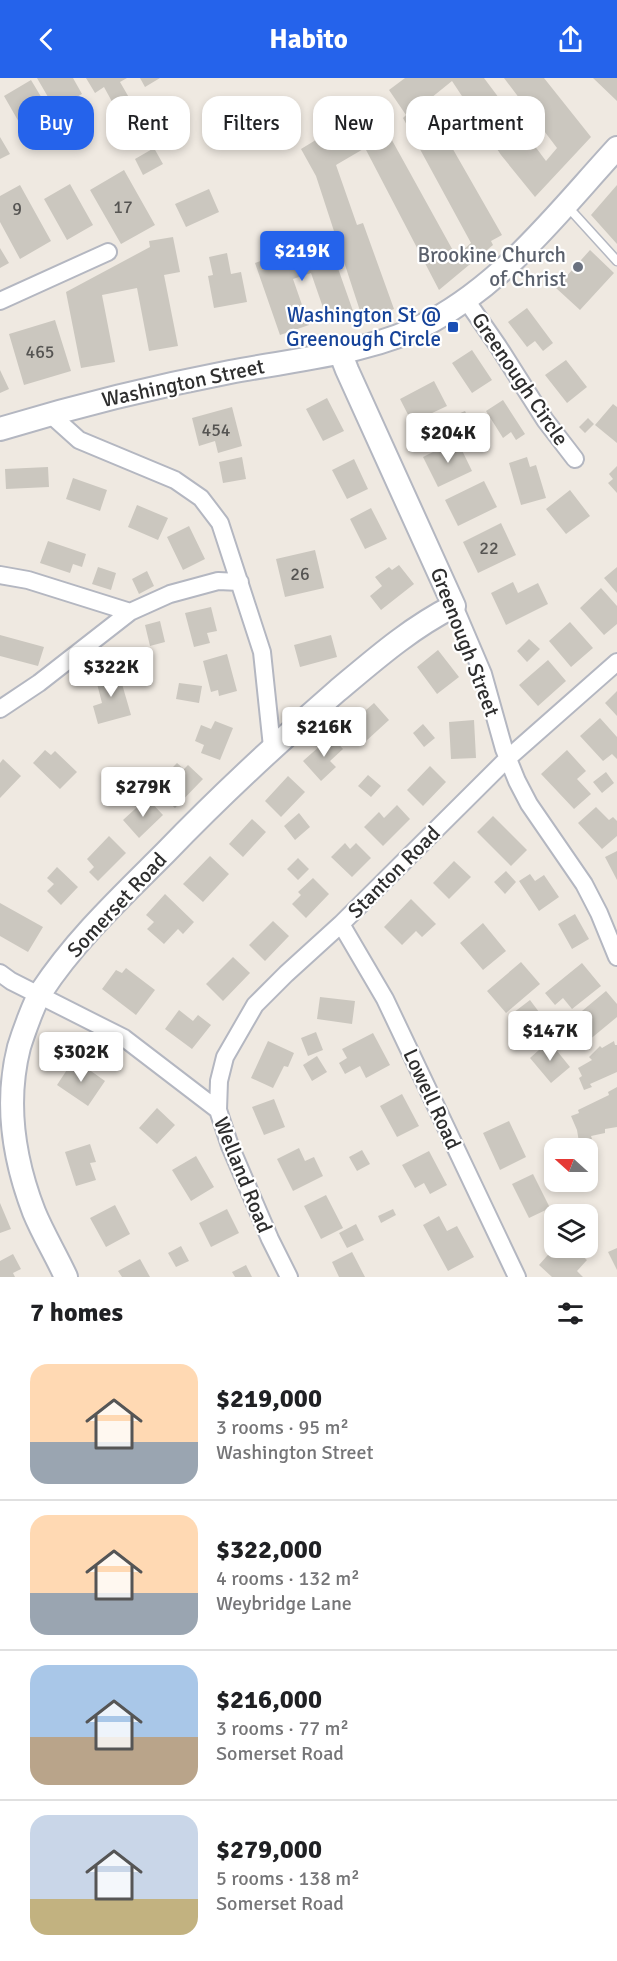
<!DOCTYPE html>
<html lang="en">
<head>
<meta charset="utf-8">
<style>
  :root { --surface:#fff; --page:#f6f6f6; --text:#202124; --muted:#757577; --line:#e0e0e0; --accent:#2563eb }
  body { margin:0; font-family:Signika,sans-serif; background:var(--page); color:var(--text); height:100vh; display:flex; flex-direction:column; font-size:22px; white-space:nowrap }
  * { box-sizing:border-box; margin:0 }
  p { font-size:20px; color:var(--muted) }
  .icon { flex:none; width:33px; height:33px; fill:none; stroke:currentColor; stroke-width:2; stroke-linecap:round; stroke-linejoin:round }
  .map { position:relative; height:1199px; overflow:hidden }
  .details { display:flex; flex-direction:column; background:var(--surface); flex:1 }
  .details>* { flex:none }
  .banner { position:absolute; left:18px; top:18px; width:582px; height:54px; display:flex; gap:12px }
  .needle { width:39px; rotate:291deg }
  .controls { position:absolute; left:544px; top:1060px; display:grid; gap:12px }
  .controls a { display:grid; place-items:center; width:54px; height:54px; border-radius:12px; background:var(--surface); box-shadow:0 3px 9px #0003; font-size:30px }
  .price { position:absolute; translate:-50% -51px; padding:0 14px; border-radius:6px; background:#fff; color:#222; font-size:20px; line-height:39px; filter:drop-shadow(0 2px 3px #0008) }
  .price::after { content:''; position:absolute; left:50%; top:36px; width:18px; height:14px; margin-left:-9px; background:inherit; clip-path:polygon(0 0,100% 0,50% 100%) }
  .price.selected { background:var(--accent); color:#fff }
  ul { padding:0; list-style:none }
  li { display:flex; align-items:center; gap:18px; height:150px; padding:0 30px }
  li+li { border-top:2px solid var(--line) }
  li span { display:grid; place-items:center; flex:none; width:168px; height:120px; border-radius:18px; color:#555 }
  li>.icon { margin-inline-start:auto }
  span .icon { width:72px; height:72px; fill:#fffc; stroke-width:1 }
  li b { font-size:26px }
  h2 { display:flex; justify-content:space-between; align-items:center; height:72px; padding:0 30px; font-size:26px }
  .tag { padding:0 21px; border-radius:18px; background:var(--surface); box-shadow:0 3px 9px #0003; font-size:21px; line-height:54px }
  .tag.selected { background:var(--accent); color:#fff }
  header { display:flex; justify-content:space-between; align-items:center; height:78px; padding:0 30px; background:var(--accent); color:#fff; font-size:27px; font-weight:700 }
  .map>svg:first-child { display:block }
</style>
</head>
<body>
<header><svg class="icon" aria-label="back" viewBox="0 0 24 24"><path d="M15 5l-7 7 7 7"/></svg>Habito<svg class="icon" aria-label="share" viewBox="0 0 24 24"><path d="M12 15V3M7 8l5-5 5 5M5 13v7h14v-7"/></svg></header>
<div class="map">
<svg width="617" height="1199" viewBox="0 0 617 1199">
  <rect width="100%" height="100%" fill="#efe9e1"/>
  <!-- building -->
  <path fill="#cbc7bf" d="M37,0H73L82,16L55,31Z
    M86,0H127L120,4L131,23L116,31L104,9L95,15Z
    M140,0H160L145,9Z
    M405,0H484L546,83L557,70L504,0H544L591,59L535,119L501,77L452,3L426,24L502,157L491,163L493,167L439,212L365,70L336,87L357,147L363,145L394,231L363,242L316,98L301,71L324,57L330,66L336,61L332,53L366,32L384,59L388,55L456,178L471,165L403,40L406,37L389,12Z
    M593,0H617V23Z
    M31,2L52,37L24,53L4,18Z
    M0,59L10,76L0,81Z
    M154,70L163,86L143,97L135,81Z
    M124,92L155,147L121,166L90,112Z
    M70,106L93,147L67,162L44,121Z
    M20,107L51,163L20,181L0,144V118Z
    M617,107V166L591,137Z
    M209,111L219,134L186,149L175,126Z
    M312,155L315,163L327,159L353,233L327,241L311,195L293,201L309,247L280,257L255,185L277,177L275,168L286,164L289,172L304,167L301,159Z
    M173,159L180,194L164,197L178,268L149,273L137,210L102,217L115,284L81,290L66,214L150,169L149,163Z
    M0,170L9,185L0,190Z
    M590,172L614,195L580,232L556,210Z
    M227,175L231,196L241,194L247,224L214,230L208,198L213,197L209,179Z
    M527,230L553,265L543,273L535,263L527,269L508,244Z
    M55,242L71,293L24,307L9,256Z
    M472,272L492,302L472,315L452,285Z
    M566,282L587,309L567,325L545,297Z
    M0,292L9,311L0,315Z
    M434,303L447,328L430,336L437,349L419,358L400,321Z
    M327,320L344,353L323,363L306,331Z
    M503,322L525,356L516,362L511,354L503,360L486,333Z
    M613,326L617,329V365L595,347Z
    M232,329L242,368L218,375L215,363L199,368L192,340Z
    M465,333L472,348L458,354L451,339Z
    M588,340L594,346L585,355L579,349Z
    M457,362L472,393L438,409L423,379Z
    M242,379L246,401L223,405L219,384Z
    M527,379L530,389L536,387L546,420L521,427L509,385Z
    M354,381L368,411L347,421L332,392Z
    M617,388V415L608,405L613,401L609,396Z
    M48,389L49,409L6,411L5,391Z
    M73,400L107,412L100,433L66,421Z
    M484,403L497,429L458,448L445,422Z
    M570,412L590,438L566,456L546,431Z
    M137,427L168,440L158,462L128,449Z
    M371,430L387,461L365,471L350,441Z
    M501,445L516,477L478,495L463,464Z
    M189,448L205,481L183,492L167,459Z
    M48,463L86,476L82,489L73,486L70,495L40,485Z
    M315,472L324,510L285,519L276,481Z
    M399,487L414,506L381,532L370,518L382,508L375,499L389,489L392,492Z
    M98,489L116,495L111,512L92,506Z
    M617,489V515L604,500Z
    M147,493L154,508L139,516L132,501Z
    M513,504L518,515L538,505L548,526L506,547L491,515Z
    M601,510L617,528V546L604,557L580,530Z
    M211,529L217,553L207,555L210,565L194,569L185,535Z
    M160,543L165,564L150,568L145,547Z
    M570,544L593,570L571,589L549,563Z
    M0,557L44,569L38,588L0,578Z
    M331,557L337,579L300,589L294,567Z
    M529,561L540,571L527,584L517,573Z
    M438,572L459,599L437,616L417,589Z
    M227,576L237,613L219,618L218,612L211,614L203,583Z
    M548,582L566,603L538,628L519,607Z
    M118,592L131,637L98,646L93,628L102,625L95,598Z
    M179,605L202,608L199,625L176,621Z
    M617,613V638L605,625Z
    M374,625L389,642L366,663L350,646Z
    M600,640L617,659V681L612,676L603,683L580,658Z
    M474,642L476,680L451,681L449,644Z
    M215,643L233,650L220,682L201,675L204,667L195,663L201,647L211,651Z
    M423,646L435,660L424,669L413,655Z
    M331,658L343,671L330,683L336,689L321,703L303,683Z
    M45,672L51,677L55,673L77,694L60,711L33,685Z
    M567,672L586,693L577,701L591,716L574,731L541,696Z
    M3,681L21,698L0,720V685Z
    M177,685L184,691L188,687L203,701L175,730L163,719L168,714L158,704Z
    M430,688L446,704L423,728L407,712Z
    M606,694L614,705L602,715L593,704Z
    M368,697L381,708L371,719L358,708Z
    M288,698L305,714L281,739L265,723Z
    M147,720L163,737L139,760L123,742Z
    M397,727L410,741L383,768L364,749L379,734L384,740Z
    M596,729L609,742L613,739L617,743V758L602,771L578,745Z
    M299,735L310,749L295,762L284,748Z
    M493,738L527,772L511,788L477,754Z
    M252,741L266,754L243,779L229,766Z
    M109,758L126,775L98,803L89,794L94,789L87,781Z
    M345,765L350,771L356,765L371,780L352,799L331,779Z
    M617,773V802L605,779Z
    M210,778L229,796L203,824L183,806Z
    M298,780L309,791L298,802L287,791Z
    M454,783L471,799L449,821L433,805Z
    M57,789L78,809L61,827L47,813L54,806L47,800Z
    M506,793L516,804L505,816L494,804Z
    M530,796L535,803L544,797L559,819L539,833L519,803Z
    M313,800L329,816L306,840L292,826L301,817L298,814Z
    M165,816L194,844L183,856L178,851L164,866L147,851L154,844L146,837Z
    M411,821L436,846L422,859L416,853L402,867L384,849Z
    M0,825L43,849L28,874L0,858Z
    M575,836L589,861L572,871L558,846Z
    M273,843L289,858L265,883L249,867Z
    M483,845L506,873L483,892L460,865Z
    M233,879L250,895L223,923L206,906Z
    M521,884L540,906L506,935L487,913Z
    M582,885L601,908L572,931L563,920L555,927L545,915Z
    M126,890L155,912L136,937L102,911L116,892L122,895Z
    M606,913L617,926V939L577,972L566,960L571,956L564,948Z
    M320,919L355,923L352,946L317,941Z
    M530,922L545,942L528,955L513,935Z
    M179,932L193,943L198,937L211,947L192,971L165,951Z
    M316,954L323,972L308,978L301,960Z
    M373,955L390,987L366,1000L360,988L345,996L339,985L347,980L342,971Z
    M268,963L294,975L288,989L284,988L273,1010L251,1000Z
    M549,963L570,989L551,1005L530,980Z
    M614,963L615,967H617V994L590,1006L592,1009L584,1012L579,1000L582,998L578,990L592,982L589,979L600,968L602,970Z
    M317,978L327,994L312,1003L303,987Z
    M74,981L105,1003L88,1028L57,1007Z
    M617,1009V1049L605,1051V1055L591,1058L592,1061L579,1064L577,1052L571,1038L579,1035L578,1032L609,1017L608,1014Z
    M402,1016L419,1048L397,1059L380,1028Z
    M274,1021L285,1049L264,1057L252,1029Z
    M157,1030L175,1047L157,1066L139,1050Z
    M509,1043L526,1079L500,1092L483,1055Z
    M90,1066L96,1084L90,1085L96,1102L76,1108L65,1074Z
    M299,1070L305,1083L314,1079L323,1098L293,1113L277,1081Z
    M362,1072L370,1086L357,1093L349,1079Z
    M429,1073L447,1107L430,1116L424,1105L415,1110L402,1087Z
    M196,1078L214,1109L191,1123L172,1092Z
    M588,1092L596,1105L584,1112L579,1104H588Z
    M533,1096L550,1130L529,1140L512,1106Z
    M326,1117L343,1150L321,1161L304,1128Z
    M0,1125L11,1151L0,1155Z
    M115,1127L130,1156L106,1169L90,1140Z
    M227,1131L239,1155L211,1169L199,1145Z
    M393,1131L396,1137L381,1145L378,1138Z
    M439,1138L447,1153L457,1148L474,1179L448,1193L423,1147Z
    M356,1146L364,1162L347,1170L339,1155Z
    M181,1168L189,1183L176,1189L168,1175Z
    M554,1170H573L587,1182L577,1193L583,1199H552L539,1187Z
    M617,1170V1192L608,1174Z
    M352,1174L365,1199H339L332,1184Z
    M13,1176L21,1191L13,1195L15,1199H0V1183Z
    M140,1181L150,1199H122L118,1193Z
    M246,1187L252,1199H235L232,1194Z"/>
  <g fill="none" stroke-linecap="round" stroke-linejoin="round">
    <defs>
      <path id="lane" d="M567,128L617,183"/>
      <path id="street" d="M466,222L498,268L545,342L575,381
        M0,223L108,174
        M50,336L79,362L175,402L201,420L220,445L262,574L272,669
        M0,497L28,502L130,534L170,516L218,503L240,504
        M454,528L483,596L504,671L517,703L529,726L584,806L599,835L617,879
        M0,631L39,605L130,534
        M341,846L385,921L517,1199
        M0,895L11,903L124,960L218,1032L230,1068L270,1161L289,1199
        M218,1032L219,1003L225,979L255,927L286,896L341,846L507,681L617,584"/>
      <path id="secondary" d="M0,351C76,328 152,309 230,294C297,281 370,276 432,243C507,202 560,132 617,70
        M66,1199C56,1177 43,1156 34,1134C14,1082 5,1024 19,969C23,956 34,925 41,914C75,862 121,819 165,775C220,718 277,665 337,613C374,582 410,550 454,528L347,292L340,274"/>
    </defs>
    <!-- lane casing -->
    <use href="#lane" stroke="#b4b7c1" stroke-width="11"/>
    <!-- street casing -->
    <use href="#street" stroke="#b4b7c1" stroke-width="20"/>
    <!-- secondary casing -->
    <use href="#secondary" stroke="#b4b7c1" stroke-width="26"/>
    <!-- lane -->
    <use href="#lane" stroke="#fff" stroke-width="8"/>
    <!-- street -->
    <use href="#street" stroke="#fff" stroke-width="16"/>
    <!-- secondary -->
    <use href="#secondary" stroke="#fff" stroke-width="22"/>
  </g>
  <!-- markers -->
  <circle fill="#6b7280" stroke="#fff" stroke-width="2" cx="578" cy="189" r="6"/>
  <rect fill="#1a4fb4" stroke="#fff" stroke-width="2" x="447" y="243" width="12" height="12" rx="3"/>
  <g text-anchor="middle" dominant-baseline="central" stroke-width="4.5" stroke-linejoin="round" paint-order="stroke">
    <!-- number labels -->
    <g font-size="18" fill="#555452">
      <text x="123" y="129">17</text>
      <text x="17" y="131">9</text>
      <text x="40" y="274">465</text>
      <text x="216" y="352">454</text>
      <text x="489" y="470">22</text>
      <text x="300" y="496">26</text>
    </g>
    <!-- worship labels -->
    <g font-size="21" fill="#5b616d" stroke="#fff" text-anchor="end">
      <text x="566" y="177">Brookine Church<tspan x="566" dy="24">of Christ</tspan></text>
    </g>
    <!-- transit labels -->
    <g font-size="21" fill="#164399" stroke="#fff" text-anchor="end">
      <text x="441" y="237">Washington St @<tspan x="441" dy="24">Greenough Circle</tspan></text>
    </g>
    <!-- street labels -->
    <g font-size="21" fill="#2e2e2e" stroke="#fff">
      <text transform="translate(520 301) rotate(56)">Greenough Circle</text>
      <text transform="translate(183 305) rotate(-12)">Washington Street</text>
      <text transform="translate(465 564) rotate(69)">Greenough Street</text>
      <text transform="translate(394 794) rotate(-45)">Stanton Road</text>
      <text transform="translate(117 827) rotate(-47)">Somerset Road</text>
      <text transform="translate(432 1021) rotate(65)">Lowell Road</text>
      <text transform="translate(243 1097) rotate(68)">Welland Road</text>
    </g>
  </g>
</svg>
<div class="controls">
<a><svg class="needle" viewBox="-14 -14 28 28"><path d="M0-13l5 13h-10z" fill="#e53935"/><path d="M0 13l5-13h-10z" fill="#757577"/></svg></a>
<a><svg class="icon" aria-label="layers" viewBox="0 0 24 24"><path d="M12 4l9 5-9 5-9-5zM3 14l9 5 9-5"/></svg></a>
</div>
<b class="price selected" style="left:302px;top:204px">$219K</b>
<b class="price" style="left:448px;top:386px">$204K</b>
<b class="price" style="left:111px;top:620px">$322K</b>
<b class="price" style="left:324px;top:680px">$216K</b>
<b class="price" style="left:143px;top:740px">$279K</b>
<b class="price" style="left:550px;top:984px">$147K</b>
<b class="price" style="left:81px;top:1005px">$302K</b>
<div class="banner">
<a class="tag selected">Buy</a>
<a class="tag">Rent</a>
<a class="tag">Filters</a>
<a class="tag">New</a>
<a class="tag">Apartment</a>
</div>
</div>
<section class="details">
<h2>7 homes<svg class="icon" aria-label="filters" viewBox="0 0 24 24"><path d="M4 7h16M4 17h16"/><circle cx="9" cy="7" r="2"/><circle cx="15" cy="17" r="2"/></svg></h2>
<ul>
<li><span style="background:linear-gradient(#ffd9b3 65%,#9aa5b1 0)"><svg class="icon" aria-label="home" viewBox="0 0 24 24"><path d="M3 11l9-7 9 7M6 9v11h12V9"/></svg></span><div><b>$219,000</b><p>3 rooms · 95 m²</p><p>Washington Street</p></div></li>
<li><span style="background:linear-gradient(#ffd9b3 65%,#9aa5b1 0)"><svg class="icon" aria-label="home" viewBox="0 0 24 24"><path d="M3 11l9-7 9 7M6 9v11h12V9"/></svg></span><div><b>$322,000</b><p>4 rooms · 132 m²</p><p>Weybridge Lane</p></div></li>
<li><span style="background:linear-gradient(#a9c7e8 60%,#b9a48a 0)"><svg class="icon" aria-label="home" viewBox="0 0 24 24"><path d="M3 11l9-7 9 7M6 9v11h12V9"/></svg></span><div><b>$216,000</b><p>3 rooms · 77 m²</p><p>Somerset Road</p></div></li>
<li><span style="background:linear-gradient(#c9d6e8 70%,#c2b280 0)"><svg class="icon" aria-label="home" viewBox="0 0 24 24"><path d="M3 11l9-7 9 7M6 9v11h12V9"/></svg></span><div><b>$279,000</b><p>5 rooms · 138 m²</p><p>Somerset Road</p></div></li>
</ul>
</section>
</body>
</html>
